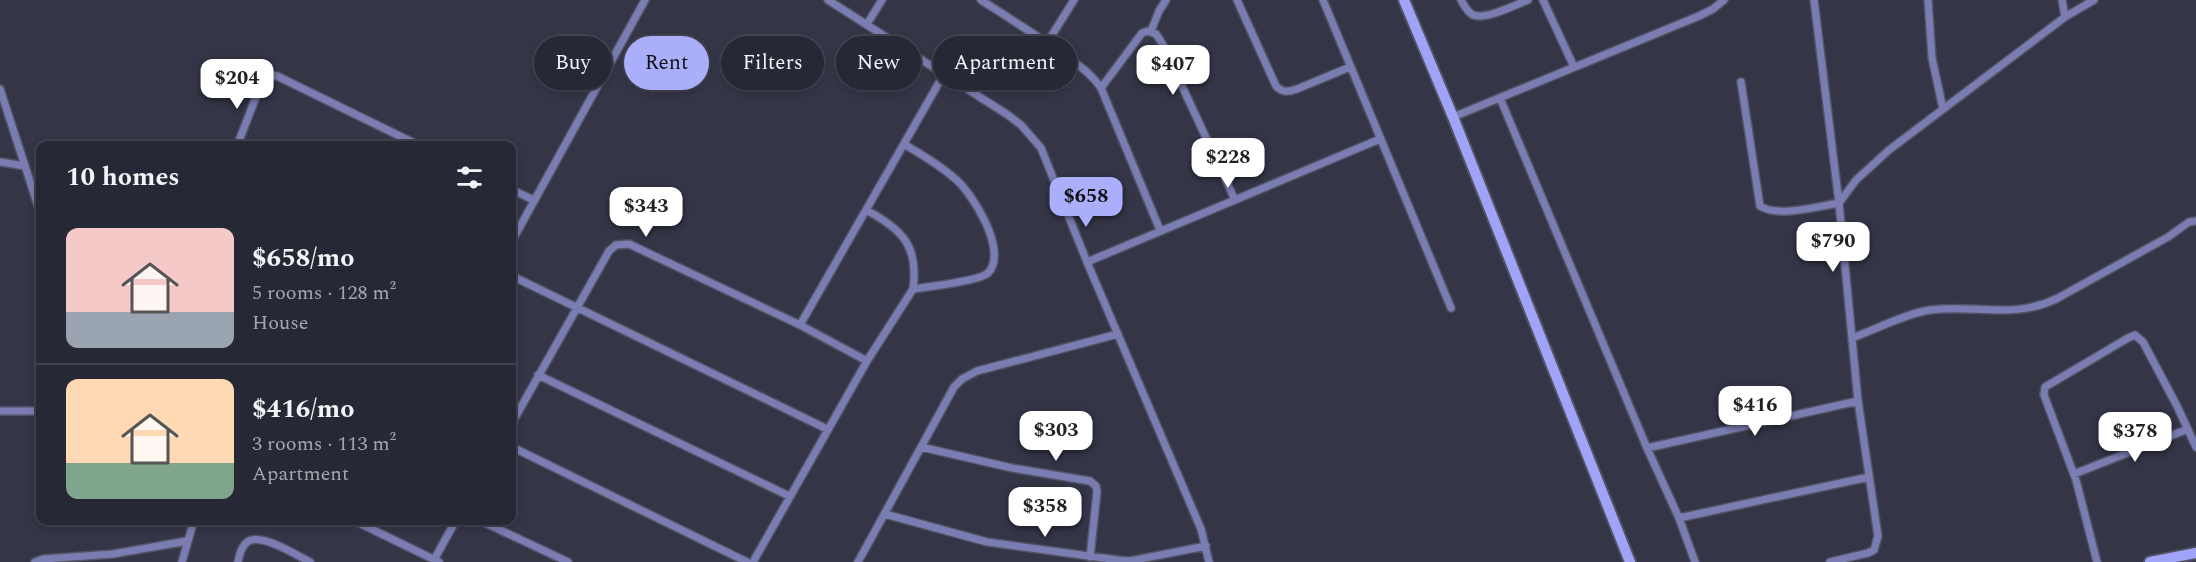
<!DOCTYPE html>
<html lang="en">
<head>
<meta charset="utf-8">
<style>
  :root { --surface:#272835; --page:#333441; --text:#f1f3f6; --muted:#a4a6ad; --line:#434450; --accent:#abaffb }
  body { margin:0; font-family:Spectral,serif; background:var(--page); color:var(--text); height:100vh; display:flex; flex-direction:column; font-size:22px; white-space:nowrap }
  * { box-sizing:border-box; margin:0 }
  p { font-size:20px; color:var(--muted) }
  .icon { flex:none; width:33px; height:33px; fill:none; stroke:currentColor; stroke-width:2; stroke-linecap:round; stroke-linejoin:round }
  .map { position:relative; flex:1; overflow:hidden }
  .details { position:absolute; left:36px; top:141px; width:480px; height:384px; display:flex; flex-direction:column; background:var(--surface); border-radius:12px; box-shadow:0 3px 9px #0003,0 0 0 2px var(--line) }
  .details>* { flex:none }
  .hud { position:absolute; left:534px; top:36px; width:570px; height:54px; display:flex; gap:12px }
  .price { position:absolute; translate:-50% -51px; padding:0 14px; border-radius:12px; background:#fff; color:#222; font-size:20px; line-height:39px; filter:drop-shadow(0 2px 3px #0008) }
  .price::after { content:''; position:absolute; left:50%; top:36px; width:18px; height:14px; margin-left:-9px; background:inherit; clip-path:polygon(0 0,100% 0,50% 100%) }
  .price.current { background:var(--accent); color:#111 }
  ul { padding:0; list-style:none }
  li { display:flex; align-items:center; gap:18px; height:150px; padding:0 30px }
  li+li { border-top:2px solid var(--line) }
  li span { display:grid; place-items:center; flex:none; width:168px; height:120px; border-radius:12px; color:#555 }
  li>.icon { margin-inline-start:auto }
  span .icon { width:72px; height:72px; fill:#fffc; stroke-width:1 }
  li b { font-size:26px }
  h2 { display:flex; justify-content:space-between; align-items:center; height:72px; padding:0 30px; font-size:26px }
  .pill { padding:0 21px; border-radius:27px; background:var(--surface); box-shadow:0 3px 9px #0003,0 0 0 2px var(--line); font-size:21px; line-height:54px }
  .pill.current { background:var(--accent); color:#111 }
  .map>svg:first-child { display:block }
</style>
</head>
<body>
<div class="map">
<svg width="2196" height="562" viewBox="0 0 2196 562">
  <rect width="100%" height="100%" fill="#343547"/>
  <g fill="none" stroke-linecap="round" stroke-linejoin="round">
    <defs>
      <path id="street" d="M828,0L1008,115L1021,125L1041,148L1087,262L1201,529L1209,562
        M981,0C1009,18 1036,35 1063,54C1078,65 1091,73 1101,88L1160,230
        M1237,0L1276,86C1282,93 1289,92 1297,89L1350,67
        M1323,0L1451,308
        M1461,0C1464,5 1467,12 1473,15C1486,20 1515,5 1528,0
        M1543,0L1574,67
        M1814,0L1839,203L1858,401L1878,536L1874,550L1868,553L1830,562
        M1928,0L1932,58L1943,109
        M2062,0L2065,17
        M867,24L882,0
        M1151,31L1159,11L1166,0
        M1047,43L1074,0
        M1741,82L1760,206C1777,218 1819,206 1839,203L1856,180L1889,150L2065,17L2094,0
        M1101,88L1142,33L1148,31L1156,34L1162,43L1235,200
        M0,89L40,212
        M1500,98L1647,448L1679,518L1695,562
        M1453,117L1699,16L1713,9L1724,0
        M237,146L261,84L264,78L270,75L277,76L420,146
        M0,162L25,166
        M512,190L534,200
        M866,210C902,229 919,246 913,289
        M512,241L645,0
        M1087,262L1380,139
        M512,276L827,429
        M800,325L944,74
        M1852,338C1874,330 1907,313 1930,310C1975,304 2014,320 2058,298L2168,237L2189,222L2196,221
        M538,375L789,496
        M0,411H40
        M512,423L609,251L616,245L629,244L800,325L867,361
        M512,447L747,562
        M921,447L1012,468L1090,481L1096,486L1097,492L1090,557
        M1647,448L1858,401
        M2074,474L2188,429
        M885,514L987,542L1118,560L1130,561L1206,546
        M1679,518L1869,477
        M353,520L439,562
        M479,520L568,562
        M434,560L456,520
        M35,562L43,559L113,554L187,541
        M182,562L194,520
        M238,562C239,556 241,549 245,544C256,529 296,555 310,562
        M753,562L867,361L913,289C927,287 980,281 988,273C1009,252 972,191 953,177C938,164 920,154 904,144
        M858,562L954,387L962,379L977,371L1118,334
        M2097,562L2076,480L2044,395L2045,387L2128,338L2135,335L2143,342L2177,406L2196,447"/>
      <path id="secondary" d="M1404,0L1453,117L1630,562
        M2150,562L2196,553"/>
    </defs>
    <!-- street casing -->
    <use href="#street" stroke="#515263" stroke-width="10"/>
    <!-- secondary casing -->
    <use href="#secondary" stroke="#515263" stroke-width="14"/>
    <!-- street -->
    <use href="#street" stroke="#7a7db2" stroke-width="7"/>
    <!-- secondary -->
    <use href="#secondary" stroke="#a0a4f8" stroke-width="10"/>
  </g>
</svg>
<b class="price" style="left:1173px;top:96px">$407</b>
<b class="price" style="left:237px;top:110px">$204</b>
<b class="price" style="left:1228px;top:189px">$228</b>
<b class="price current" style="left:1086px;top:228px">$658</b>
<b class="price" style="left:646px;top:238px">$343</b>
<b class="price" style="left:1833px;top:273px">$790</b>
<b class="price" style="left:1755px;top:437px">$416</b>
<b class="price" style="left:1056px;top:462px">$303</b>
<b class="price" style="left:2135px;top:463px">$378</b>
<b class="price" style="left:1045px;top:538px">$358</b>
<div class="hud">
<a class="pill">Buy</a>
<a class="pill current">Rent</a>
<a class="pill">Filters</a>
<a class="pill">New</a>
<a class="pill">Apartment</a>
</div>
<section class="details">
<h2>10 homes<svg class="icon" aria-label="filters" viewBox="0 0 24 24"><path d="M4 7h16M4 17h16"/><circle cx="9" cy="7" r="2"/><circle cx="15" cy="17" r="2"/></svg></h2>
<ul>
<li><span style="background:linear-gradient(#f6c9c9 70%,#9aa5b1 0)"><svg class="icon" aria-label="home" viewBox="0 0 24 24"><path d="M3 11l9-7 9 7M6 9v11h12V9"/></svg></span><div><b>$658/mo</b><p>5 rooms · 128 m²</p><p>House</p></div></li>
<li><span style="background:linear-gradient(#ffd9b3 70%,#7fa58c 0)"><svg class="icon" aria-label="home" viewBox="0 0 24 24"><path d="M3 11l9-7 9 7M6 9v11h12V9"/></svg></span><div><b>$416/mo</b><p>3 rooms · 113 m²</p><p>Apartment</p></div></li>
</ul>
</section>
</div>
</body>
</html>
